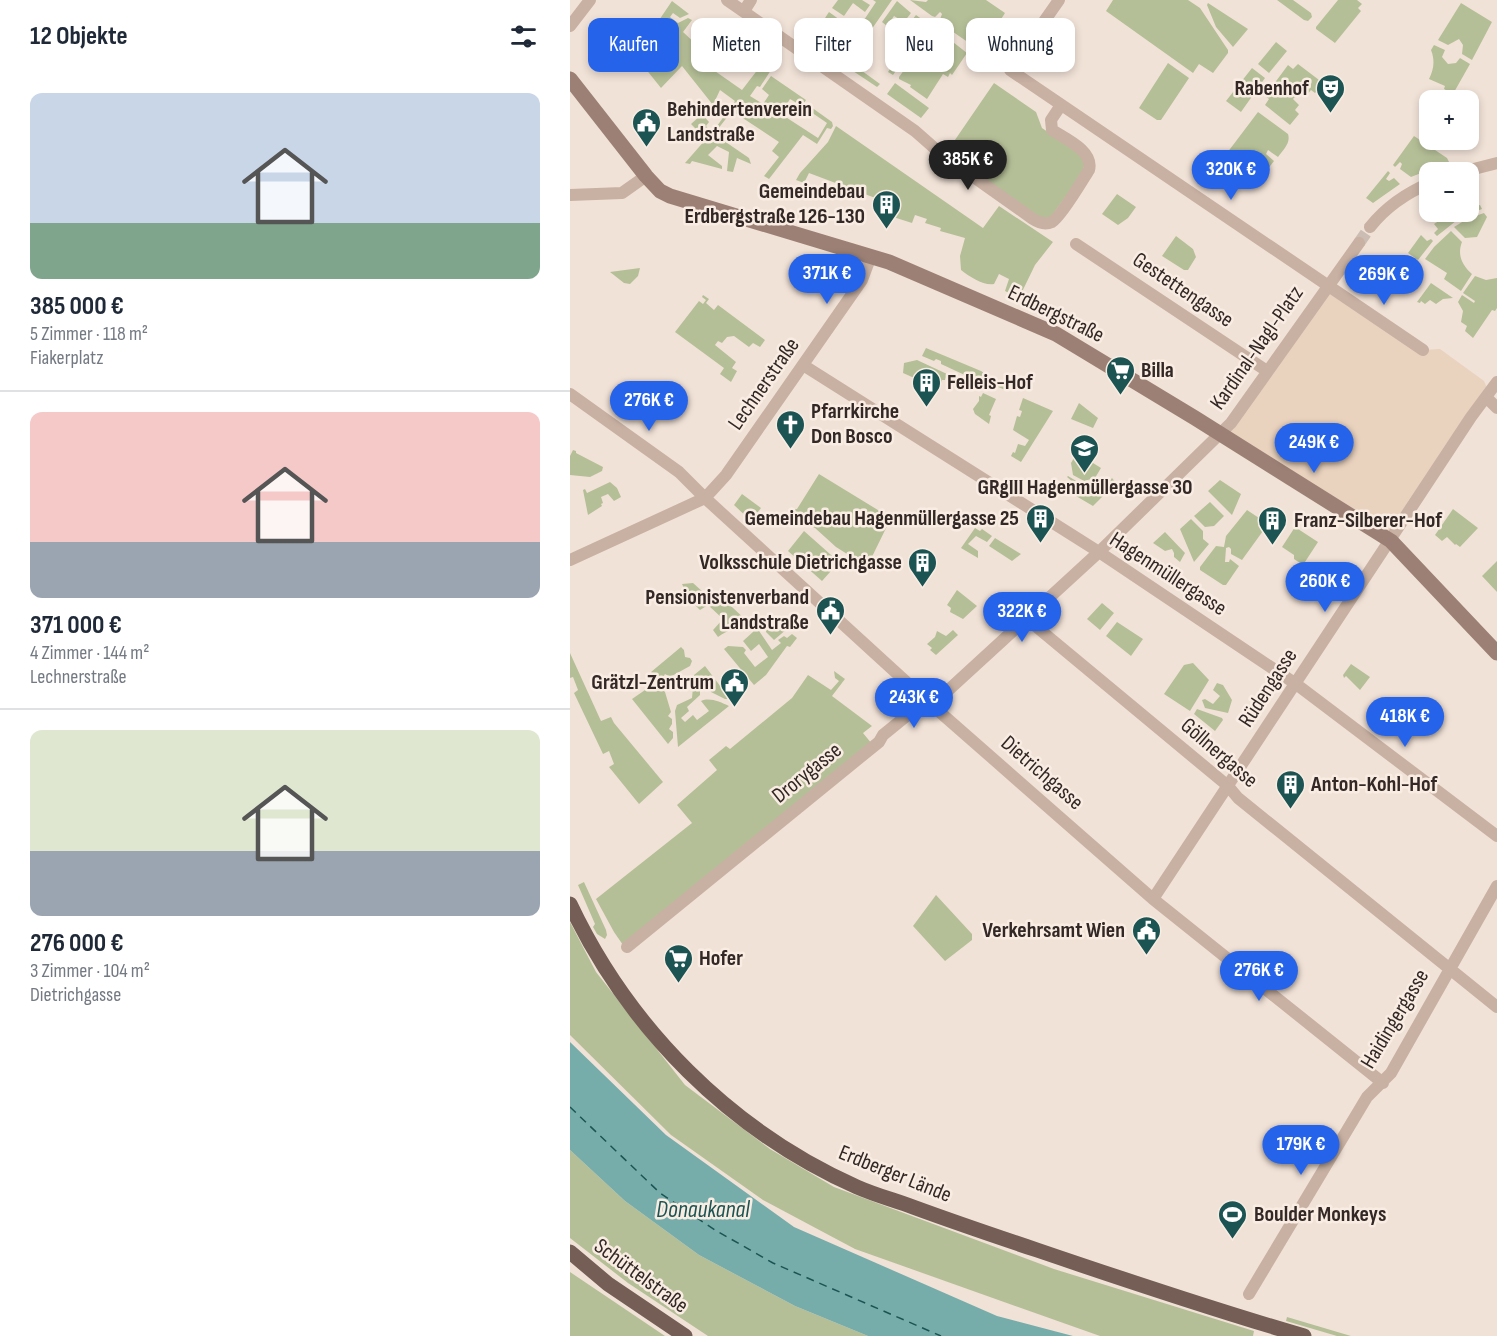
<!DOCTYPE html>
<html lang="de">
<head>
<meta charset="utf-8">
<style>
  :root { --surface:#fff; --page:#f6f6f7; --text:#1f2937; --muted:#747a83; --line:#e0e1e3; --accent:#2563eb }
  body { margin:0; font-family:"Sofia Sans Condensed",sans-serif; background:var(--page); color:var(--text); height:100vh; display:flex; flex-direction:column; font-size:22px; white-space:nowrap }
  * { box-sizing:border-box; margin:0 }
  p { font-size:20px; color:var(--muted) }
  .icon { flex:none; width:33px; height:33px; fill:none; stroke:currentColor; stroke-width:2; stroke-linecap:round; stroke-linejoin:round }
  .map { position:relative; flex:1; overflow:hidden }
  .panel { display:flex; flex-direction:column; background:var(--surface); width:570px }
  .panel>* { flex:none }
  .guide { position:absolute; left:18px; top:18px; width:570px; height:54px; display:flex; gap:12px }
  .controls { position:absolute; left:849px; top:90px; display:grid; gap:12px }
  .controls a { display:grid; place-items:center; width:60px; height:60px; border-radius:12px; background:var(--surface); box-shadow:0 3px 9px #0003; font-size:30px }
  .price { position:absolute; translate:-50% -51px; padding:0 14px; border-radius:21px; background:var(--accent); color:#fff; font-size:20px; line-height:39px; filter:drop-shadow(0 2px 3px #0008) }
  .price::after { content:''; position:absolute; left:50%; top:36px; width:18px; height:14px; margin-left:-9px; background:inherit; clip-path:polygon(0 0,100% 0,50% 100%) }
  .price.selected { background:#222; color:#fff }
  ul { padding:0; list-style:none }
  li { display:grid; align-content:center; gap:12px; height:318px; padding:0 30px }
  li+li { border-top:2px solid var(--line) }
  li span { display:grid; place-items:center; height:186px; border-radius:12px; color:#555 }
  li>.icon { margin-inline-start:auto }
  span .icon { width:108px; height:108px; fill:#fffc; stroke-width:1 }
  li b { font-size:26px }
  h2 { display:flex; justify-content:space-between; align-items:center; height:72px; padding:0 30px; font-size:26px }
  .tag { padding:0 21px; border-radius:12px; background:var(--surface); box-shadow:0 3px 9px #0003; font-size:21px; line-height:54px }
  .tag.selected { background:var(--accent); color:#fff }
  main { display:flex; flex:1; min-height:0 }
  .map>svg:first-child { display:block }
</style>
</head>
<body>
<main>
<section class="panel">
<h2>12 Objekte<svg class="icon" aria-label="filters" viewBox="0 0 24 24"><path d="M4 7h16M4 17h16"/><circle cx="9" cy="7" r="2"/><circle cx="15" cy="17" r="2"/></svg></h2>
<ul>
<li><span style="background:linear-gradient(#c9d6e8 70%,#7fa58c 0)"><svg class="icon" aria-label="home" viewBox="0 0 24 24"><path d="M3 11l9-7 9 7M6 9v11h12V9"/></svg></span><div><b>385 000 €</b><p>5 Zimmer · 118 m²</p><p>Fiakerplatz</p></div></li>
<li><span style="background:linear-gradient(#f6c9c9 70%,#9aa5b1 0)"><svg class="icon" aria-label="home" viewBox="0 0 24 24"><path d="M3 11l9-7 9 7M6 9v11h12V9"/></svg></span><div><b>371 000 €</b><p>4 Zimmer · 144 m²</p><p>Lechnerstraße</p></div></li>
<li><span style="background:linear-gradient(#dfe7d0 65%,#9aa5b1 0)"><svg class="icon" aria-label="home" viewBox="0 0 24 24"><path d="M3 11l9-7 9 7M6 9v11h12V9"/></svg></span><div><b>276 000 €</b><p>3 Zimmer · 104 m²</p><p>Dietrichgasse</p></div></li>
</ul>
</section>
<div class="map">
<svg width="927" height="1336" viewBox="0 0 927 1336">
  <rect width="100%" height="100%" fill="#f1e2d7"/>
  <!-- green -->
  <path fill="#b5bf97" d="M268,0H292L300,5L295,12L283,3L274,16L262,8Z
    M303,0H322L299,33L290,26L306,2Z
    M340,0L356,2L358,0H416L435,13L412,49L409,50L369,22L372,14L370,12L365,17L362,16Z
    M543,0H618L630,8L658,50V53L643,73L629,64L623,73L536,11Z
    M707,0H723L741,13L742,17L738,21L734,20Z
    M768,0H787L792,4L788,8L791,11L765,43L746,29V27Z
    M102,1L119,14L110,18L103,13L100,17L108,23L118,18L122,20L113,32L128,46L122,55L172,90L192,64L201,70L190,87L187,86L180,96L193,104L199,95L192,89L201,76L236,100L232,106L220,99L211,114L248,138L257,123L238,110L241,107L262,122L263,126L261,129L257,128L247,144L233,135L199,179L194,176L209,157L202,151L209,142L162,111L144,134L179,158L181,164L167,158L163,172L157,171L159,152L147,146L138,155L152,166V169L122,161L120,164L115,163L136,139L121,124L132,114L139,122L136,126L142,133L165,101L150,90L143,105L112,66L91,88L75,68L91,56L79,35Z
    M327,1L341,13L334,22L324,16L317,26L312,22Z
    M638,3L678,29L663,47L646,27L637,5Z
    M891,3L922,22L902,60L892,54L893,45L889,39L878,45L868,40Z
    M259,12L281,28L278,31L269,25L260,39L276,50L288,33L295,38L276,67L239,42Z
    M346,15L357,23V26L323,75L318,72L346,31L338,25Z
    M365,28L397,53L382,75L380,73L378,77L373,74L357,99L340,87L341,85L329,79V77Z
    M706,42L717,51L699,73L688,64Z
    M864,45L875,50L872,57L878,64L886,63L890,58L900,64L883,94L874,89L875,86L859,79C864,69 865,60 861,50Z
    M290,54L295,57L288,68L310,84L307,87L280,69Z
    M598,63L619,78L591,120H587L569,108Z
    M728,64L753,83L745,93L741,90L736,96L730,91L723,99L729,105L725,110L729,114L720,125L695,105L699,99L695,96L718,65L723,69Z
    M682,68L695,78L671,112L656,101Z
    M325,83L359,108L351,118L317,94Z
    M424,83L466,112L472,128L509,153L515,163L512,174L481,217L474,219L468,218L376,153Z
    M688,112L718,134C721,143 713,150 708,157L698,150L696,154L704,161L690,179L687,180L654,157Z
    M266,126L413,228L429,206L483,242L465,265L449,298L435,291L439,279L429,274L424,284C414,286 400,277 391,270L390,256L395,238L370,231L371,228L355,223L357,219L345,215L342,223L317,215L322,196L311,191L308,199L239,173L234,183L226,180L230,173L258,142Z
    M844,136L877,158L879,162L841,177L830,169L832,164L830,162L825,167L823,165Z
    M818,171L820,173L816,179L819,181L824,178L830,184L803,203L796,198Z
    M547,194L566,207L558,218L548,225L532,214Z
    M910,205L912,209L891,217L867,236L864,233L868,229L864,224C876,216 884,212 898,212L899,207Z
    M914,213L917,217L907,237L895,238L884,227L897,219Z
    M881,231L892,242C887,255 892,265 902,274L891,291L874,279L877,273L855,259L864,247Z
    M851,235L857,241L861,239L863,241L848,260L838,253Z
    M606,236L623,249L626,257L618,270H614L592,256Z
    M70,268L68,276L60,284L54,283L40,272Z
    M905,276L916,280L927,278V308L925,311L922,310L903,338L895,331L897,326L891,322L893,311L888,302L892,295L904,303L905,301L893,293Z
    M861,283L883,298L873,299L866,304L860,300L855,304L851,301L850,303L847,302Z
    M133,295L139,299L136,303L144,310L148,305L195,340L190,347L183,343L179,347L164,336L157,337L152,343L148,341L145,345L166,362L162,368L167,371L161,382L150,374L154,368L105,332L129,301L133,304L136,300L132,297Z
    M356,348L411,371L437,387L435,390L426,386L427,390L407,381L401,375L399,377L371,364V361L366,359L364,361L352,356Z
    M347,360L377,374L375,380H372L369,389L333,373L334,363Z
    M413,393L426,399L419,415L421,416L419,424L405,414L403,409L409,401V396L411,397Z
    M453,398L483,411L451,462L441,456L443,452L445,453L448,444L455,446L459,440L443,430L447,416L450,417L452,411L449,410Z
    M509,403L528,418L523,428L501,419Z
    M3,450L6,451V453L33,467L32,471L20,477L0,475V456Z
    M507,453L531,468L525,478L514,481L503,475L501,463Z
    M249,474L321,518L295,571L291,569L293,564L266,547L245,528L234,523L230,525L219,520L218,516L223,509H227Z
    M498,476L521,490L527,489L528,493L531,492V488L535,487L542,478L546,483L523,506L506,496L510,488L497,477Z
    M650,480L671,494L662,515L638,491Z
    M40,482L47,488L51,497L44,501L38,494L31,497L33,503L31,504L32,506L18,515L13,490L15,489L17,493Z
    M172,494L191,508L181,521L164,505Z
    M640,502L654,516L644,526L635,527L624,516Z
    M883,509L908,528L890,547L886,544L885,545L877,537L872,541L865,535Z
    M677,510L698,524L672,560L661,554V549L659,547L656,548L655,562H659L660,559L669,566L656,585H653L630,570V567L646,546L654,547L656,536Z
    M621,519L633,531V539L639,544L624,562L610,529Z
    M725,527L748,542L733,565L724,559V555L712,547Z
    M405,528L410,531L412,529L422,536L417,542L406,536L398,544L408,551V558L391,548Z
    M234,531L269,562L252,581L218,551Z
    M595,532L615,553L610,562L604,557V553L602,549L595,551L583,543Z
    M425,538L451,554L442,561L419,546Z
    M927,561V592L912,576Z
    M123,583L143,601L149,595L176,620C166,630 158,629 148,637L143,630L153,619L138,605L130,610L120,600L118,601L116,598L118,596L112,584Z
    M387,590L407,606L393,619L380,612L381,608L377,605Z
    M532,603L544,613L530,630L517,619Z
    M198,613L217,629L204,640L196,632Z
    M547,622L573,639L561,656L536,636Z
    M185,625L202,650L211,643L208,640L214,636L217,638L222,634L227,638L220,647L217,646L196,675L184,685L154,649L158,646L173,647L176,650L174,653L185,667L198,657L189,644L181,651L173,641L184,631L182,628Z
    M383,630L388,635L366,655L360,650L362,648L357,644L365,637L367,631L376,636Z
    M111,647L114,650L115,657L120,658L122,661L120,666L100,677L95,674L92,679L86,678L81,672Z
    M0,653L31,721L41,717L44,723L93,782L69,804L39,767L44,764L39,751L33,754L4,693L8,690L3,677L0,678Z
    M623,663L639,680L620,711L594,694L614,665Z
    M781,664L800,677L790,690L776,676L774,678L773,675Z
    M135,666L160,699H155L141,692L139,687L134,688L124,680V675Z
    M264,671L275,679L262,696L302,726L293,733L302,744L53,945L44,932L26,899L122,823L107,805L147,770L139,760L156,746L160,749L222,698L238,675L261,690L269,681L265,678Z
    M647,683L653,685L662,700L658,713L635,708L632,700L635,699L643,704L650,696L643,690Z
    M125,686L130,690V695L117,707L119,711L111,718L115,722L123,715L127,720L139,711L131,701C140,697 150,702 159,706L108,747L105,711L107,705L122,698L123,687Z
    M89,687L95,692L101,712L98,716L102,719V724L99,729L103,732V738L98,744L62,699L75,690Z
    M627,709L652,718L653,720L645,731L624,714Z
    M14,882L36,930L37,935L35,939L27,934L23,927L25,924L8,885Z
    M366,895L402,934V940L375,961L343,926Z
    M0,922L26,972L115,1085L200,1149L264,1187L484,1269L684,1331L683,1336H530L285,1249L193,1200L101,1135L0,1035Z
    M0,1150L55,1201L129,1255L225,1306L298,1336H138L58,1283L0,1238Z
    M0,1272L95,1336H0Z
    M717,1317L781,1336H767L716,1321Z"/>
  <!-- plaza -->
  <path fill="#e9d2be" d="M758,286L853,350L870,349L914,381L917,388L821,541L650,434Z"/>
  <!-- water -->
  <path fill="#76adab" d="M0,1042L96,1135L224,1227L427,1316L503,1336H298L225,1306L129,1255L55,1201L0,1150Z"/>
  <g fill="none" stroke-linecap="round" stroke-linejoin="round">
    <!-- ferry -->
    <path stroke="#1b5453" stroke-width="1.5" stroke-dasharray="8 6" stroke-linecap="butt" d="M0,1107L90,1193L145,1230L203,1263L371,1336"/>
    <!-- street-tunnel -->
    <path stroke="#cbbdb3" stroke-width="12" stroke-dasharray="12 6" stroke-linecap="butt" d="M789,243L800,227"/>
    <!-- street -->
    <path stroke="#c8b1a3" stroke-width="12" d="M157,0L345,131L370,153L463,219C469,223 475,225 482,222C491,217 512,181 519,170C524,151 496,139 482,130L481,120L491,105
      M489,0L440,70L853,350
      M174,11L181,0
      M0,26L20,0
      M892,172L927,163
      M0,195L52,193L76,176
      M800,227C816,207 836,193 860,183
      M506,244L697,371
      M233,365L529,552L726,684L927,836
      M0,394L109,472L135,498L356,700L583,899L813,1083
      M917,398L927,408
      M0,560L135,498L156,475L292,280L301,256
      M457,619L658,786L668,798L927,1007
      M583,899L901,417L927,382
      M57,947L309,742L313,735L356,700L373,695L529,552L661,423L789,243
      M679,1294L797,1097L821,1073L927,886"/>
    <!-- secondary -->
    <path stroke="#9c8075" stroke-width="15" d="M0,79L76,176L90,191L100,196L319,262L486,334L625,418L821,541L927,653"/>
    <!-- primary -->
    <path stroke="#755e56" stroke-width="15" d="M0,904C59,1029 161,1131 287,1187C305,1195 324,1200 343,1207C384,1222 425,1236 467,1250C555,1280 644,1310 734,1336
      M0,1252L38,1284L115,1336"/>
  </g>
  <!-- icons -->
  <defs>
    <symbol id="theatre-pin" viewBox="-11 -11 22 30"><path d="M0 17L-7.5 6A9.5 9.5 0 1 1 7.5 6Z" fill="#1b5453" stroke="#f9ede3"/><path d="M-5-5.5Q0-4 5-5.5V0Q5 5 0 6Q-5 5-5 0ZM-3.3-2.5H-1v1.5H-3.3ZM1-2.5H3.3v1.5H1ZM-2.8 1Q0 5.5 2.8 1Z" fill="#fff"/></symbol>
    <symbol id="civic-pin" viewBox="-11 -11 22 30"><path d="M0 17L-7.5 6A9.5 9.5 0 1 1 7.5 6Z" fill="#1b5453" stroke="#f9ede3"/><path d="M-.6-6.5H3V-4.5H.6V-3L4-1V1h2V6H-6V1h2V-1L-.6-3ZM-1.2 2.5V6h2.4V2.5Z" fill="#fff"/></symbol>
    <symbol id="building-pin" viewBox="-11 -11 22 30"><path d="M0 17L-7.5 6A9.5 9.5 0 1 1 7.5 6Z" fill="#1b5453" stroke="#f9ede3"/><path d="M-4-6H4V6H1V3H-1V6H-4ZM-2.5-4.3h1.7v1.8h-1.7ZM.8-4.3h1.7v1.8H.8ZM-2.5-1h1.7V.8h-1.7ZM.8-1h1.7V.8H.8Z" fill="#fff"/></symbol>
    <symbol id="supermarket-pin" viewBox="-11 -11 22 30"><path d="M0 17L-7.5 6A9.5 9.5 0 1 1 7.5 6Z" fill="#1b5453" stroke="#f9ede3"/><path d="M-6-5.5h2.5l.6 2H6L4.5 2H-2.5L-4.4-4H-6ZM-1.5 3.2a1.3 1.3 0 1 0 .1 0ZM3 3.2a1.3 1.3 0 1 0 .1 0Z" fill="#fff"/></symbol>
    <symbol id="church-pin" viewBox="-11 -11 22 30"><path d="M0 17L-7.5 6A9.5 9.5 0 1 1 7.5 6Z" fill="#1b5453" stroke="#f9ede3"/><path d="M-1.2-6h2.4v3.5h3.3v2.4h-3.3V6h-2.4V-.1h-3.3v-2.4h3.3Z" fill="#fff"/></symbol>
    <symbol id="school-pin" viewBox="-11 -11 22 30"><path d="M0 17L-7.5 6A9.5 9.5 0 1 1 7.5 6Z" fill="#1b5453" stroke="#f9ede3"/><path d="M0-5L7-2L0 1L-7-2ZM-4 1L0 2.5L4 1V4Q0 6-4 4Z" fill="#fff"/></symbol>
    <symbol id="stadium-pin" viewBox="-11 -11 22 30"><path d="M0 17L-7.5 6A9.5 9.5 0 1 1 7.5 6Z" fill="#1b5453" stroke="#f9ede3"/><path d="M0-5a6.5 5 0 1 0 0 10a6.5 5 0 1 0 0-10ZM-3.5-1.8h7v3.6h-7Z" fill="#fff"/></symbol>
  </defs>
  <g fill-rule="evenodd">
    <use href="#theatre-pin" x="744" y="72" width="33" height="45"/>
    <use href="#civic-pin" x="60" y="106" width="33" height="45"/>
    <use href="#building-pin" x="300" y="188" width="33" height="45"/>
    <use href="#supermarket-pin" x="534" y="354" width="33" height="45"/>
    <use href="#building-pin" x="340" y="366" width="33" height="45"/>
    <use href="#church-pin" x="204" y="408" width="33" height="45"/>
    <use href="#school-pin" x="498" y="432" width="33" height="45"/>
    <use href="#building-pin" x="454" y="502" width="33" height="45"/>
    <use href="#building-pin" x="686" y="504" width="33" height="45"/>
    <use href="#building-pin" x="336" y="546" width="33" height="45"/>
    <use href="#civic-pin" x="244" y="594" width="33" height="45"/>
    <use href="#civic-pin" x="148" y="666" width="33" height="45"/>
    <use href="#building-pin" x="704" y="768" width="33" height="45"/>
    <use href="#civic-pin" x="560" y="914" width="33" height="45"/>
    <use href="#supermarket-pin" x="92" y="942" width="33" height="45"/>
    <use href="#stadium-pin" x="646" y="1198" width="33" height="45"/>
  </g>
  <g text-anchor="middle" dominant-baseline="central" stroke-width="5" stroke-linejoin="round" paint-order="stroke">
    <!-- poi labels -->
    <g font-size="22" font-weight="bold" fill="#332825" stroke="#f9ede3" text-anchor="start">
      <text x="739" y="88" text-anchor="end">Rabenhof</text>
      <text x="97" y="109">Behindertenverein<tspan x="97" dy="25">Landstraße</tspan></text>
      <text x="295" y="191" text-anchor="end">Gemeindebau<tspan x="295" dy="25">Erdbergstraße 126-130</tspan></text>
      <text x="571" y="370">Billa</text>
      <text x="377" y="382">Felleis-Hof</text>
      <text x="241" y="411">Pfarrkirche<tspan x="241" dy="25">Don Bosco</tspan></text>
      <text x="515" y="487" text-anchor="middle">GRgIII Hagenmüllergasse 30</text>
      <text x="449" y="518" text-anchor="end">Gemeindebau Hagenmüllergasse 25</text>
      <text x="724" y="520">Franz-Silberer-Hof</text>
      <text x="332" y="562" text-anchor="end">Volksschule Dietrichgasse</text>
      <text x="239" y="597" text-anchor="end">Pensionistenverband<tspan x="239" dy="25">Landstraße</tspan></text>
      <text x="144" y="682" text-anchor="end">Grätzl-Zentrum</text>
      <text x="741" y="784">Anton-Kohl-Hof</text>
      <text x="555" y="930" text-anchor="end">Verkehrsamt Wien</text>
      <text x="129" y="958">Hofer</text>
      <text x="684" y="1214">Boulder Monkeys</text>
    </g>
    <!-- street labels -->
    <g font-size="22" fill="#332825" stroke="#f9ede3">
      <text transform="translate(613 290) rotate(34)">Gestettengasse</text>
      <text transform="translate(486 314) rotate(26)">Erdbergstraße</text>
      <text transform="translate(687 348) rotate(-55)">Kardinal-Nagl-Platz</text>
      <text transform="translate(194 384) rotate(-55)">Lechnerstraße</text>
      <text transform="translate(598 574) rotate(33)">Hagenmüllergasse</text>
      <text transform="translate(698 688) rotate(-57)">Rüdengasse</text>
      <text transform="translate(649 753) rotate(41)">Göllnergasse</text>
      <text transform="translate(237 773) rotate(-39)">Drorygasse</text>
      <text transform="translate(472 773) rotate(41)">Dietrichgasse</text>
      <text transform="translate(825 1019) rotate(-59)">Haidingergasse</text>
      <text transform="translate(325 1174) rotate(22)">Erdberger Lände</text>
      <text transform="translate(71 1276) rotate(36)">Schüttelstraße</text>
    </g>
    <!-- water labels -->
    <g font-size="24" font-style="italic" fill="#1b5453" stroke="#f9ede3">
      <text x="133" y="1209">Donaukanal</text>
    </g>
  </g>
</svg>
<div class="controls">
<a>+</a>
<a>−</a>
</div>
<b class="price selected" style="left:398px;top:191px">385K €</b>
<b class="price" style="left:661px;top:201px">320K €</b>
<b class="price" style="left:257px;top:305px">371K €</b>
<b class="price" style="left:814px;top:306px">269K €</b>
<b class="price" style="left:79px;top:432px">276K €</b>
<b class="price" style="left:744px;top:474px">249K €</b>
<b class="price" style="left:755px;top:613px">260K €</b>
<b class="price" style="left:452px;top:643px">322K €</b>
<b class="price" style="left:344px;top:729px">243K €</b>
<b class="price" style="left:835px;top:748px">418K €</b>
<b class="price" style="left:689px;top:1002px">276K €</b>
<b class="price" style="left:731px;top:1176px">179K €</b>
<div class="guide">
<a class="tag selected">Kaufen</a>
<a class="tag">Mieten</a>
<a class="tag">Filter</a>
<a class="tag">Neu</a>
<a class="tag">Wohnung</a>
</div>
</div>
</main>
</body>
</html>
